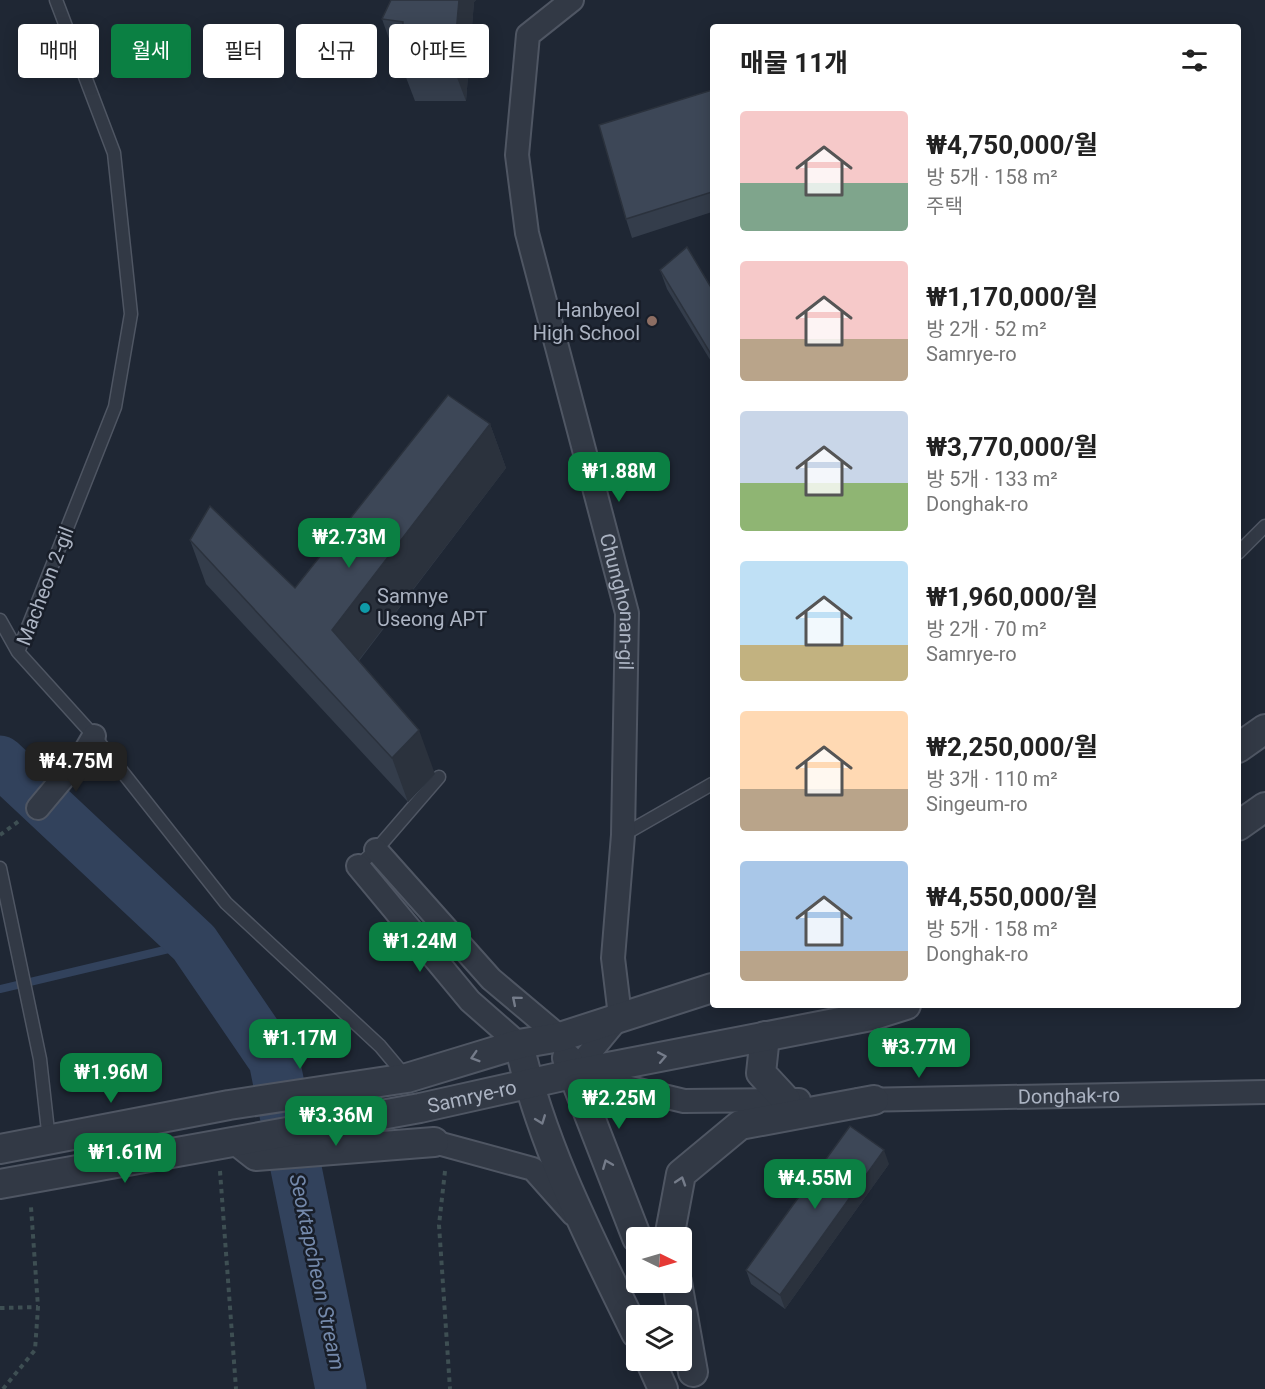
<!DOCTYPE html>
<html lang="ko">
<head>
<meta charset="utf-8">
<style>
  :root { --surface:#fff; --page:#f6f6f6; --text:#222; --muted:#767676; --accent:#0b8043 }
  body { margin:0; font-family:Roboto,"Noto Sans KR",sans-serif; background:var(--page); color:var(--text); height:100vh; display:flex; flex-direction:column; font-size:22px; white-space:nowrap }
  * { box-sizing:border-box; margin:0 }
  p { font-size:20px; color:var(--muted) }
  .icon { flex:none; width:33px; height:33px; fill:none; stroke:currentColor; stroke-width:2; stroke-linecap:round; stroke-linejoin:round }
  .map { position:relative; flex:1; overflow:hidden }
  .sheet { position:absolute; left:710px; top:24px; width:531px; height:984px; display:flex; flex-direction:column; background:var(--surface); border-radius:6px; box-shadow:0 3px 15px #0003 }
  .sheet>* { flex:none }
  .guide { position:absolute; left:18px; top:24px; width:570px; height:54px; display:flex; gap:12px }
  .needle { width:39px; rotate:95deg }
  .tools { position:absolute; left:626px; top:1227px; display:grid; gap:12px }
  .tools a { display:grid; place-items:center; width:66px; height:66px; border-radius:6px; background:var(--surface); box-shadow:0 3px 15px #0003; font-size:30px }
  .price { position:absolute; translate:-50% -51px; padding:0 14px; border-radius:12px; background:var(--accent); color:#fff; font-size:20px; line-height:39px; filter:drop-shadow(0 2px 3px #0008) }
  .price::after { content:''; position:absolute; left:50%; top:36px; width:18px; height:14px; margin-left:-9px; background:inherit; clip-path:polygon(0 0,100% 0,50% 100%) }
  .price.on { background:#222; color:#fff }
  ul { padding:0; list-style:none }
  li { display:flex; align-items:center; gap:18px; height:150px; padding:0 30px }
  li span { display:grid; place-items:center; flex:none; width:168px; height:120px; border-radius:6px; color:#555 }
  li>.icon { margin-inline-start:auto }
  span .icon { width:72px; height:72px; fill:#fffc; stroke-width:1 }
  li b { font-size:26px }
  h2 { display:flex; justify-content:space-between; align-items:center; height:72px; padding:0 30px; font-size:26px }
  .tag { padding:0 21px; border-radius:6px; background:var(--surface); box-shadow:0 3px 15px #0003; font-size:21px; line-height:54px }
  .tag.on { background:var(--accent); color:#fff }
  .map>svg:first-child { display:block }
</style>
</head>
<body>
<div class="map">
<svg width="1265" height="1389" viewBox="0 0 1265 1389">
  <rect width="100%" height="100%" fill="#1f2734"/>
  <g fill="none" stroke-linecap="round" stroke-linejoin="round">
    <!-- stream -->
    <path stroke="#32425c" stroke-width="8" d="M0,989L194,943"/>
    <!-- river -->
    <path stroke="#32425c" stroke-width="51" d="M0,761L194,943L274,1060L341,1389"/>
    <defs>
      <path id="service" d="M56,0L114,153L131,314L115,407L18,652L94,736L226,903L380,1046L406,1077
        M1238,553L1265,526
        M0,620L18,652
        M623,835L712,784
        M358,866L376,850L439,777
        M0,868L40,1059L49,1140"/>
      <g id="minor">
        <path id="s1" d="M572,0L528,35L517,155L527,233L627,613L623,835L613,958L620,1016L572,1074L684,1101L799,1100"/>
        <path d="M38,808L84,753L94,736"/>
        <path d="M376,850L491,979L560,1037"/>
        <path d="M358,866L470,1001L519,1044"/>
        <path id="s2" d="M859,1100L1265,1092"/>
        <path d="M434,1142L533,1169L573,1214"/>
      </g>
      <g id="tertiary">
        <path d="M1238,748L1265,729"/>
        <path d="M1238,826L1265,807"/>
        <path d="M765,1036L761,1073L786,1100"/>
        <path d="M519,1044C542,1146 590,1239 636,1333"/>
        <path d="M567,1058L637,1238"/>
        <path d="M242,1145L256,1156L434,1142"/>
        <path d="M0,1149L229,1105L407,1078L519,1044L560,1037L712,988"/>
        <path id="s3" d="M0,1184L420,1108L572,1074L871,1016L906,1005"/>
        <path d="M669,1238L681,1174L740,1125L874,1100"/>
        <path d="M677,1282L693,1372"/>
        <path d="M650,1360L663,1389"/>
      </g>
    </defs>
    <!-- service casing -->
    <use href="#service" stroke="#4f5663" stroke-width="15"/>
    <!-- minor casing -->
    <use href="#minor" stroke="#4f5663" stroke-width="26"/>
    <!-- tertiary casing -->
    <use href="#tertiary" stroke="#4f5663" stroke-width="32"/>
    <!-- path -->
    <path stroke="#3e4f53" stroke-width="4" stroke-dasharray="4.5 4.5" stroke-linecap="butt" d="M0,835L19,821
      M220,1171L236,1389
      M445,1171L439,1225L450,1389
      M0,1308L38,1307
      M3,1389L35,1350L38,1307L31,1207"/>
    <!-- service -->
    <use href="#service" stroke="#323945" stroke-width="12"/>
    <!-- minor -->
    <use href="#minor" stroke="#323945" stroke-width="22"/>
    <!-- tertiary -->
    <use href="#tertiary" stroke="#323945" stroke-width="28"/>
  </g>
  <!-- wall -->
  <path fill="#343d4b" d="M391,0H476L474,2L466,101H415L402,67L403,54L394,53L382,19Z
    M712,93V212L632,238L626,219Z
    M660,270L712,289V363L667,289Z
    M490,424L506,468L359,661L435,774L408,802L206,584L190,540L295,588Z
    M889,1164L785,1309L751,1284L746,1270Z"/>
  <!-- shaded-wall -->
  <path fill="#2b323d" d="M459,0H476L474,2L466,101L453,67Z
    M490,424L506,468L348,674L332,630Z
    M419,730L435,774L408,802L392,758Z
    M884,1150L889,1164L785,1309L780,1295Z"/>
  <!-- building -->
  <path fill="#3d4757" stroke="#2b323d" stroke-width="1.5" d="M391,0H459L453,67H402L403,22L382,19Z
    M712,90V192L626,219L599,125Z
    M687,247L712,289V356L660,270Z
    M448,395L490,424L332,630L419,730L392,758L190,540L210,506L295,588Z
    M850,1126L884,1150L780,1295L746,1270Z"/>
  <!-- one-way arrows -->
  <defs><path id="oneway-chevron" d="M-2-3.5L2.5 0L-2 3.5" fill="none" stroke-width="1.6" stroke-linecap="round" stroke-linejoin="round" transform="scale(1.5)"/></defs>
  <g stroke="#757c8a">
    <use href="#oneway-chevron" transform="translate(516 1000) rotate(-140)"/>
    <use href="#oneway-chevron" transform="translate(475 1057) rotate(163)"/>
    <use href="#oneway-chevron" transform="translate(662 1057) rotate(-11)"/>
    <use href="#oneway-chevron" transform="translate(541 1120) rotate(69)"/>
    <use href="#oneway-chevron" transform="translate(607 1164) rotate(-112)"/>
    <use href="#oneway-chevron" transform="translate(681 1181) rotate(-72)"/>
  </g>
  <!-- markers -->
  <circle fill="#8d6e63" stroke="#181e29" stroke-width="2" cx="652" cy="321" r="6"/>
  <circle fill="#0f9aa8" stroke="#181e29" stroke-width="2" cx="365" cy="608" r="6"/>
  <g text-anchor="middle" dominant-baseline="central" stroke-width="5" stroke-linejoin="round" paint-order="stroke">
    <!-- poi labels -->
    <g font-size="20" fill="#abb3c2" stroke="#181e29" text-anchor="end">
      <text x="640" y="310">Hanbyeol<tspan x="640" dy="23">High School</tspan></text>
      <text x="377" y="596" text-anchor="start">Samnye<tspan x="377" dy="23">Useong APT</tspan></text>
    </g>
    <!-- street labels -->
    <g font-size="20" fill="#abb3c2" stroke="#181e29">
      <text transform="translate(45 586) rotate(-69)">Macheon 2-gil</text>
      <text stroke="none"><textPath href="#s1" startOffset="636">Chunghonan-gil</textPath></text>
      <text stroke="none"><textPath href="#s2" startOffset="210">Donghak-ro</textPath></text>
      <text stroke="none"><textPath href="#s3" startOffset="480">Samrye-ro</textPath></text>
    </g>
    <!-- water labels -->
    <g font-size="21" font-style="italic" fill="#7489ab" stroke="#181e29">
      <text transform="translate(317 1272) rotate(78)">Seoktapcheon Stream</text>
    </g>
  </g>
</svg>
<div class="tools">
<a><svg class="needle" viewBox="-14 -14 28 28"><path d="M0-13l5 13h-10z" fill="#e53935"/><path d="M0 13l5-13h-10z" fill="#767676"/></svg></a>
<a><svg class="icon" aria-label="layers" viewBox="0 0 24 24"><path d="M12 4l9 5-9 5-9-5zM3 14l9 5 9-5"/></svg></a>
</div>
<b class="price" style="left:619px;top:503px">₩1.88M</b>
<b class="price" style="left:349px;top:569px">₩2.73M</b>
<b class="price on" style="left:76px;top:793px">₩4.75M</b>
<b class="price" style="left:420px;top:973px">₩1.24M</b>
<b class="price" style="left:300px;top:1070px">₩1.17M</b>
<b class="price" style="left:919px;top:1079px">₩3.77M</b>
<b class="price" style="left:111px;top:1104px">₩1.96M</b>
<b class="price" style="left:619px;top:1130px">₩2.25M</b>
<b class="price" style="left:336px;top:1147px">₩3.36M</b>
<b class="price" style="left:125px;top:1184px">₩1.61M</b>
<b class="price" style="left:815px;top:1210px">₩4.55M</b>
<div class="guide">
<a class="tag">매매</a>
<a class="tag on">월세</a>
<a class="tag">필터</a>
<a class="tag">신규</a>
<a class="tag">아파트</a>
</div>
<section class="sheet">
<h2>매물 11개<svg class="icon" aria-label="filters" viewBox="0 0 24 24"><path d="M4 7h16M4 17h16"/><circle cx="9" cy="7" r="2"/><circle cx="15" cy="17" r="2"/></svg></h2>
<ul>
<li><span style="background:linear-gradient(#f6c9c9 60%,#7fa58c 0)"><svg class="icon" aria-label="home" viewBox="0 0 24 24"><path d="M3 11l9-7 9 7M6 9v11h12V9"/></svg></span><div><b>₩4,750,000/월</b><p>방 5개 · 158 m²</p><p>주택</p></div></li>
<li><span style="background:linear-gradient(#f6c9c9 65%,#b9a48a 0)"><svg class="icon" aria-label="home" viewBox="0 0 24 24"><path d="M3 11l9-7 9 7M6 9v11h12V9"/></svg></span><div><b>₩1,170,000/월</b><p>방 2개 · 52 m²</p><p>Samrye-ro</p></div></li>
<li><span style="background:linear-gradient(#c9d6e8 60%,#8fb573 0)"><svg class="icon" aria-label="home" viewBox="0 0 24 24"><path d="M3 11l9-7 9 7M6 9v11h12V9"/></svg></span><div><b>₩3,770,000/월</b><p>방 5개 · 133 m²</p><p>Donghak-ro</p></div></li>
<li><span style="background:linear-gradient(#bfe0f5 70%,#c2b280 0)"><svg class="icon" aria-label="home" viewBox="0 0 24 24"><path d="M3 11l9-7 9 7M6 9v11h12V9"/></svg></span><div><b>₩1,960,000/월</b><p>방 2개 · 70 m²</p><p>Samrye-ro</p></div></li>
<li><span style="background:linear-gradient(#ffd9b3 65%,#b9a48a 0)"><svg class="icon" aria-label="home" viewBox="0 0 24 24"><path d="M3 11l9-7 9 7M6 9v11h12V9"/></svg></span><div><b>₩2,250,000/월</b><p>방 3개 · 110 m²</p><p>Singeum-ro</p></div></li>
<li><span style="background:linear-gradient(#a9c7e8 75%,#b9a48a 0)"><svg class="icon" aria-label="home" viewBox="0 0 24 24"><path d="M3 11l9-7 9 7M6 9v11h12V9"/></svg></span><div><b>₩4,550,000/월</b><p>방 5개 · 158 m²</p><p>Donghak-ro</p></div></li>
</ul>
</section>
</div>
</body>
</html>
